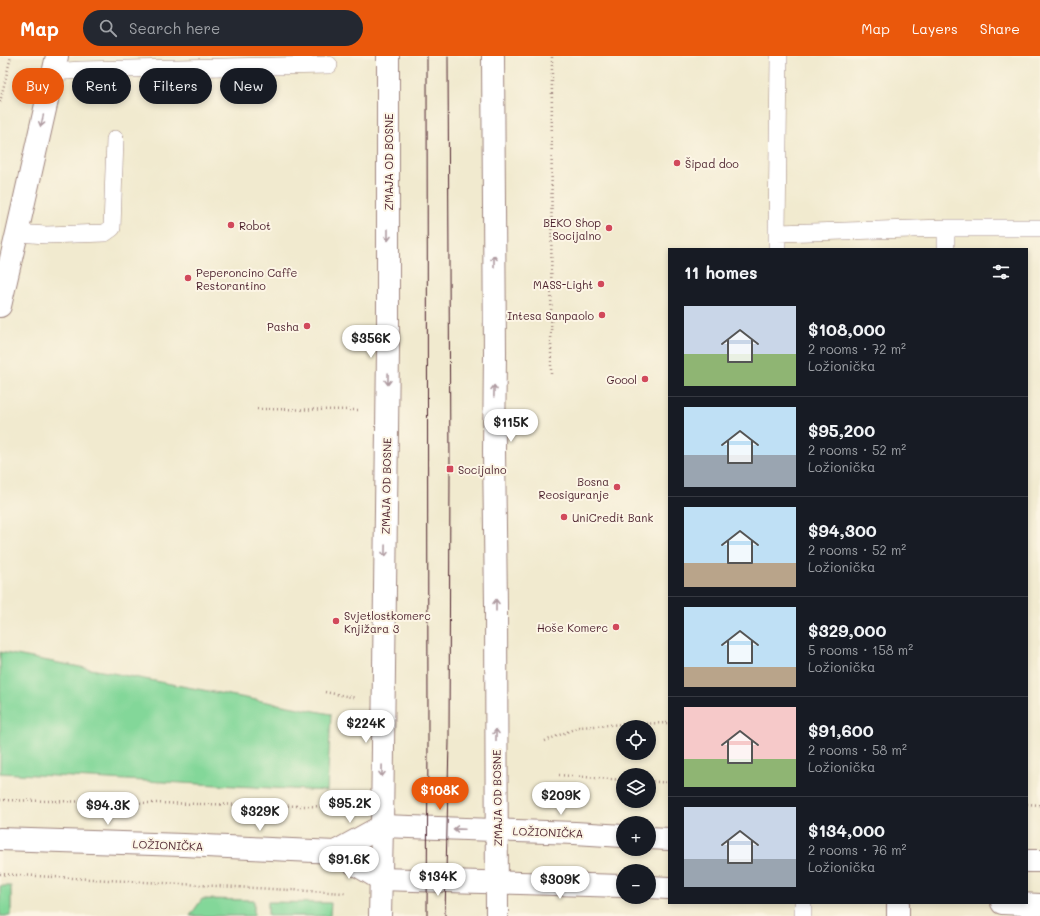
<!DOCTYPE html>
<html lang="en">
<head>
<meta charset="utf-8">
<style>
  :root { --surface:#171b24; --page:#242831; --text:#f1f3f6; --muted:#9ea1a6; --line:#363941; --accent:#ea580c }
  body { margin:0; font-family:Mali,sans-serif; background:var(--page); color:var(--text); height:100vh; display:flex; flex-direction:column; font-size:15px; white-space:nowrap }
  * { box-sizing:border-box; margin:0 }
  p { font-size:13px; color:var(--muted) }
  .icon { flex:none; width:22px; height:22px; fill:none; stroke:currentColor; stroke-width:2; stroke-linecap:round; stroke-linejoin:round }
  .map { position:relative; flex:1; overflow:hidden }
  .sheet { position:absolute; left:668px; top:192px; width:360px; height:656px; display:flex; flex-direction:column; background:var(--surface); border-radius:0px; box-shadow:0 2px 6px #0003 }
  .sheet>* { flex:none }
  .hud { position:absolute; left:12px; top:12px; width:380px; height:36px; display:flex; gap:8px }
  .tools { position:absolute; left:616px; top:664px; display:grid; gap:8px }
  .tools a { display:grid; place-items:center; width:40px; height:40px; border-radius:50%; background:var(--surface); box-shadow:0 2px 6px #0003; font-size:20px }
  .price { position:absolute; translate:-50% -34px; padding:0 9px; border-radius:14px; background:#fff; color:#222; font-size:13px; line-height:26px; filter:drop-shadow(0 1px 2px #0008) }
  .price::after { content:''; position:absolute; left:50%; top:24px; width:12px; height:9px; margin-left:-6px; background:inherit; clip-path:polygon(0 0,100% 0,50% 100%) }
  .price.on { background:var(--accent); color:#fff }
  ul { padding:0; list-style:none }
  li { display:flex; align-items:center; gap:12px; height:100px; padding:0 16px }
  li+li { border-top:1px solid var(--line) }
  li span { display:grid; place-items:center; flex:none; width:112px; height:80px; border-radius:0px; color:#555 }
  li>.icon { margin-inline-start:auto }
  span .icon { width:48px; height:48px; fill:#fffc; stroke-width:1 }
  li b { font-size:17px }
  h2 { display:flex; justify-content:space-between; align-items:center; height:48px; padding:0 16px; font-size:17px }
  .pill { padding:0 14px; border-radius:18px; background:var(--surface); box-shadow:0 2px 6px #0003; font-size:14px; line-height:36px }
  .pill.on { background:var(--accent); color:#fff }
  header { display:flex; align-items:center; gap:24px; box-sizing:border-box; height:56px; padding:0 20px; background:var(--accent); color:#fff }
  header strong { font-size:19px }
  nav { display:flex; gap:22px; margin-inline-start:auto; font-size:14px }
  .search { width:280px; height:36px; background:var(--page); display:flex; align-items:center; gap:10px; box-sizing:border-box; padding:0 14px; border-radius:22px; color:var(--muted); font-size:15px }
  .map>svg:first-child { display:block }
</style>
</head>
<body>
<header>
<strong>Map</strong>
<div class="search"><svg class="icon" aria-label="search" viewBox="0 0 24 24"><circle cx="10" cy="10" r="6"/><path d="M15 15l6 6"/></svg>Search here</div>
<nav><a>Map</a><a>Layers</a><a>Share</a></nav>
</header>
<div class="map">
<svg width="1040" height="860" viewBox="0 0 1040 860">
  <rect width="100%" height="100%" fill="#fcf5e5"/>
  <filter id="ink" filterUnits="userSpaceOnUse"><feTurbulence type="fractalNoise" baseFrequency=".025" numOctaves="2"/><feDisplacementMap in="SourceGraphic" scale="8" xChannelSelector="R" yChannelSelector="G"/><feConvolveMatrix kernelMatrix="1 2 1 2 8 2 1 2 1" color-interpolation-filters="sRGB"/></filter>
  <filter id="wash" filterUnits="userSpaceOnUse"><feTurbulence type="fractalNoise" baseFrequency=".012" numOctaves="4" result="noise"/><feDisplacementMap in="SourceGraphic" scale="16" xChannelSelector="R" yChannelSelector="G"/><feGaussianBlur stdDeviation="0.9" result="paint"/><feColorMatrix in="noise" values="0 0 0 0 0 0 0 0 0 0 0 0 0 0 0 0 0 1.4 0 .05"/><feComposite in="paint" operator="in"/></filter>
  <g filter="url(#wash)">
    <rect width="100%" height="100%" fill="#f1eacf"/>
    <!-- green -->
    <path fill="#83d799" stroke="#667b62" d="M0,596L331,658L327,735L0,717Z
      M0,830H11V860H0Z
      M202,843L254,844V860H190Z
      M268,846L331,847L330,860H268Z"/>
  </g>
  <g filter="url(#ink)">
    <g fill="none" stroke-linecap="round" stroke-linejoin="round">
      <defs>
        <path id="service" d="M779,0L777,177L946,172
          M53,16L81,14L329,9
          M17,177L46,179L105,177L112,172L115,83
          M777,193V177
          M946,193V172H1040
          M803,847V860"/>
        <path id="minor" d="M0,250L17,177L57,0
          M898,847V860"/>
        <path id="tertiary" d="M649,782L669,783
          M0,783L183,789L335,796L380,823L623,830
          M335,796L382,770L575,777L623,780
          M1027,805H1040
          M649,831L669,832
          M1002,847L1040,849"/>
        <path id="secondary" d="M493,0L495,298L494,395L496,548L497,860
          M380,860L382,770L388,295V0"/>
      </defs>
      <!-- service casing -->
      <use href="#service" stroke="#9e847d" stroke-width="18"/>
      <!-- minor casing -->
      <use href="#minor" stroke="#9e847d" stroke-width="24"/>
      <!-- tertiary casing -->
      <use href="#tertiary" stroke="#9e847d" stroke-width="24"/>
      <!-- secondary casing -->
      <use href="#secondary" stroke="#9e847d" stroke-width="24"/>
      <!-- path -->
      <path stroke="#9e847d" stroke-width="2.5" stroke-dasharray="1 3" stroke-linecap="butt" d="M0,46L11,0
        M551,318L552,0
        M257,353L358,354
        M325,636L356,642
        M545,685L579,671L624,668L669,667
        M559,719L623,724
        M649,725L669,727
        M0,744L352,751
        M1027,748L1040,749
        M0,818L345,837"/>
      <!-- service -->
      <use href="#service" stroke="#fff" stroke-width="17"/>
      <!-- minor -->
      <use href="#minor" stroke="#fff" stroke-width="22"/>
      <!-- tertiary -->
      <use href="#tertiary" stroke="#fff" stroke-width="22"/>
      <!-- secondary -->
      <use href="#secondary" stroke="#fff" stroke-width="22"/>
      <!-- tram -->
      <path stroke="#4a1f2b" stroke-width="1" d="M427,860L428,686L427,0
        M445,860L449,686L450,413L448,0"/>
    </g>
    <!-- one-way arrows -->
    <defs><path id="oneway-shaft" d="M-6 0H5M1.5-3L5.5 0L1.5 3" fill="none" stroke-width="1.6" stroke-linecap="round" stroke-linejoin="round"/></defs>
    <g stroke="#ae9aa0">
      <use href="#oneway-shaft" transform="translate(42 65) rotate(103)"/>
      <use href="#oneway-shaft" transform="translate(388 179) rotate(90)"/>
      <use href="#oneway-shaft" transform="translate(494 205) rotate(-90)"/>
      <use href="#oneway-shaft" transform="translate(388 323) rotate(91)"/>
      <use href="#oneway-shaft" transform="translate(494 335) rotate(-89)"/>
      <use href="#oneway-shaft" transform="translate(385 495) rotate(91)"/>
      <use href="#oneway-shaft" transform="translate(496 549) rotate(-90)"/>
      <use href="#oneway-shaft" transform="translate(496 679) rotate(-90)"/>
      <use href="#oneway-shaft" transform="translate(382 715) rotate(91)"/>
      <use href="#oneway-shaft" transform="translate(459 773) rotate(-178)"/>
    </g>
  </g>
  <!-- markers -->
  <g fill="#d1495b" stroke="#fcf5e5" stroke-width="1.5">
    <circle cx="677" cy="107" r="4"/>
    <circle cx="231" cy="169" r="4"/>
    <circle cx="609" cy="172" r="4"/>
    <circle cx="188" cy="222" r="4"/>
    <circle cx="601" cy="228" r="4"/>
    <circle cx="602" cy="259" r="4"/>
    <circle cx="307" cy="270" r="4"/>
    <circle cx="645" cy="323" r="4"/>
    <rect x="446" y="409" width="8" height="8" rx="2"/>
    <circle cx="617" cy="431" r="4"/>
    <circle cx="564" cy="461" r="4"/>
    <circle cx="336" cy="565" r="4"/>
    <circle cx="616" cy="571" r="4"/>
  </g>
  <g text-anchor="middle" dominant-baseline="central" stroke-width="4" stroke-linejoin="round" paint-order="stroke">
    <!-- street labels -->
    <g font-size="11" fill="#4a1f2b" stroke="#fcf5e5">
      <text transform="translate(388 106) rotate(-90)">ZMAJA OD BOSNE</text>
      <text transform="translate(386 430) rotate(-89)">ZMAJA OD BOSNE</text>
      <text transform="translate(497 742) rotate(-91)">ZMAJA OD BOSNE</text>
      <text transform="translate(548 776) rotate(2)">LOŽIONIČKA</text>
      <text transform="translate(168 789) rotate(2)">LOŽIONIČKA</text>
    </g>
    <!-- poi labels -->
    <g font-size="11" fill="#4a1f2b" stroke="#fcf5e5" text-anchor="end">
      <text x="685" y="107" text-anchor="start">Šipad doo</text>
      <text x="601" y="166">BEKO Shop<tspan x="601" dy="13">Socijalno</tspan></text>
      <text x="239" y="169" text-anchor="start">Robot</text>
      <text x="196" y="216" text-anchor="start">Peperoncino Caffe<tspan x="196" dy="13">Restorantino</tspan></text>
      <text x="593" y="228">MASS-Light</text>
      <text x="594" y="259">Intesa Sanpaolo</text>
      <text x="299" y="270">Pasha</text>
      <text x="637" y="323">Goool</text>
      <text x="458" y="413" text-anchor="start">Socijalno</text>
      <text x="609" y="425">Bosna<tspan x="609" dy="13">Reosiguranje</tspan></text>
      <text x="572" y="461" text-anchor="start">UniCredit Bank</text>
      <text x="344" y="559" text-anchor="start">Svjetlostkomerc<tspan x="344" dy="13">Knjižara 3</tspan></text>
      <text x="608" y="571">Hoše Komerc</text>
    </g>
  </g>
</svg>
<div class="tools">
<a><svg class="icon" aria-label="locate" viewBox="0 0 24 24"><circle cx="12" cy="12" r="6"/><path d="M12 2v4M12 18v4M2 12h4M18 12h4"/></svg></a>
<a><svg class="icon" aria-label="layers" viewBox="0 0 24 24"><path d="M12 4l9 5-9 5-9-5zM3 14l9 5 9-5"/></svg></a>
<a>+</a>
<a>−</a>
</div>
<b class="price" style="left:371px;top:303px">$356K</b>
<b class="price" style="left:511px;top:387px">$115K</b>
<b class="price" style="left:366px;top:688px">$224K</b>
<b class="price on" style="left:440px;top:755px">$108K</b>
<b class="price" style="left:561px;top:760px">$209K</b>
<b class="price" style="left:350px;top:768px">$95.2K</b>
<b class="price" style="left:108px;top:770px">$94.3K</b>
<b class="price" style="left:260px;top:776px">$329K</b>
<b class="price" style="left:349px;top:824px">$91.6K</b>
<b class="price" style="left:438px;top:841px">$134K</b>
<b class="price" style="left:560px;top:844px">$309K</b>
<div class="hud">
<a class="pill on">Buy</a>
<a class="pill">Rent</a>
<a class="pill">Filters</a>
<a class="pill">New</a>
</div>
<section class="sheet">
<h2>11 homes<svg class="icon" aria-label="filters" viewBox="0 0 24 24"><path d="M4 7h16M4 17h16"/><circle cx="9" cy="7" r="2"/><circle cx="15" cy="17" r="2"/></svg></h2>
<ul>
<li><span style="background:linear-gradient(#c9d6e8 60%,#8fb573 0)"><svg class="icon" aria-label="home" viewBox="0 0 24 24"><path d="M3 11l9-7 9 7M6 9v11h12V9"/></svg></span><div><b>$108,000</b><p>2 rooms · 72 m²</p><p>Ložionička</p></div></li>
<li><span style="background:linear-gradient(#bfe0f5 60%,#9aa5b1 0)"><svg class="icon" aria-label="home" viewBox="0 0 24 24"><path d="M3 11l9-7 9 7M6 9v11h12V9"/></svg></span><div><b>$95,200</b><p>2 rooms · 52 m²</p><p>Ložionička</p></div></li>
<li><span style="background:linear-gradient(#bfe0f5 70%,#b9a48a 0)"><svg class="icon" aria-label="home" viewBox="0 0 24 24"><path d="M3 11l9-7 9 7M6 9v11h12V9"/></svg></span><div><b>$94,300</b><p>2 rooms · 52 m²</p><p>Ložionička</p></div></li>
<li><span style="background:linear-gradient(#bfe0f5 75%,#b9a48a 0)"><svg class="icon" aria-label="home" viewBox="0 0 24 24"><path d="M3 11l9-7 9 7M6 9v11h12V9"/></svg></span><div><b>$329,000</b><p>5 rooms · 158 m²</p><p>Ložionička</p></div></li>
<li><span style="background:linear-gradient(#f6c9c9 65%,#8fb573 0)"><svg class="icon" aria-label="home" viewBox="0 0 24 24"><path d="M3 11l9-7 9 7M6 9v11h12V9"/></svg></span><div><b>$91,600</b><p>2 rooms · 58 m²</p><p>Ložionička</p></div></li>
<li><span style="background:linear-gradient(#c9d6e8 65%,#9aa5b1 0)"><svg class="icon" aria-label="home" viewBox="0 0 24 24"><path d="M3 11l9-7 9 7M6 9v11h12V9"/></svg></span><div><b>$134,000</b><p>2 rooms · 76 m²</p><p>Ložionička</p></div></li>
</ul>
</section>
</div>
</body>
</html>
